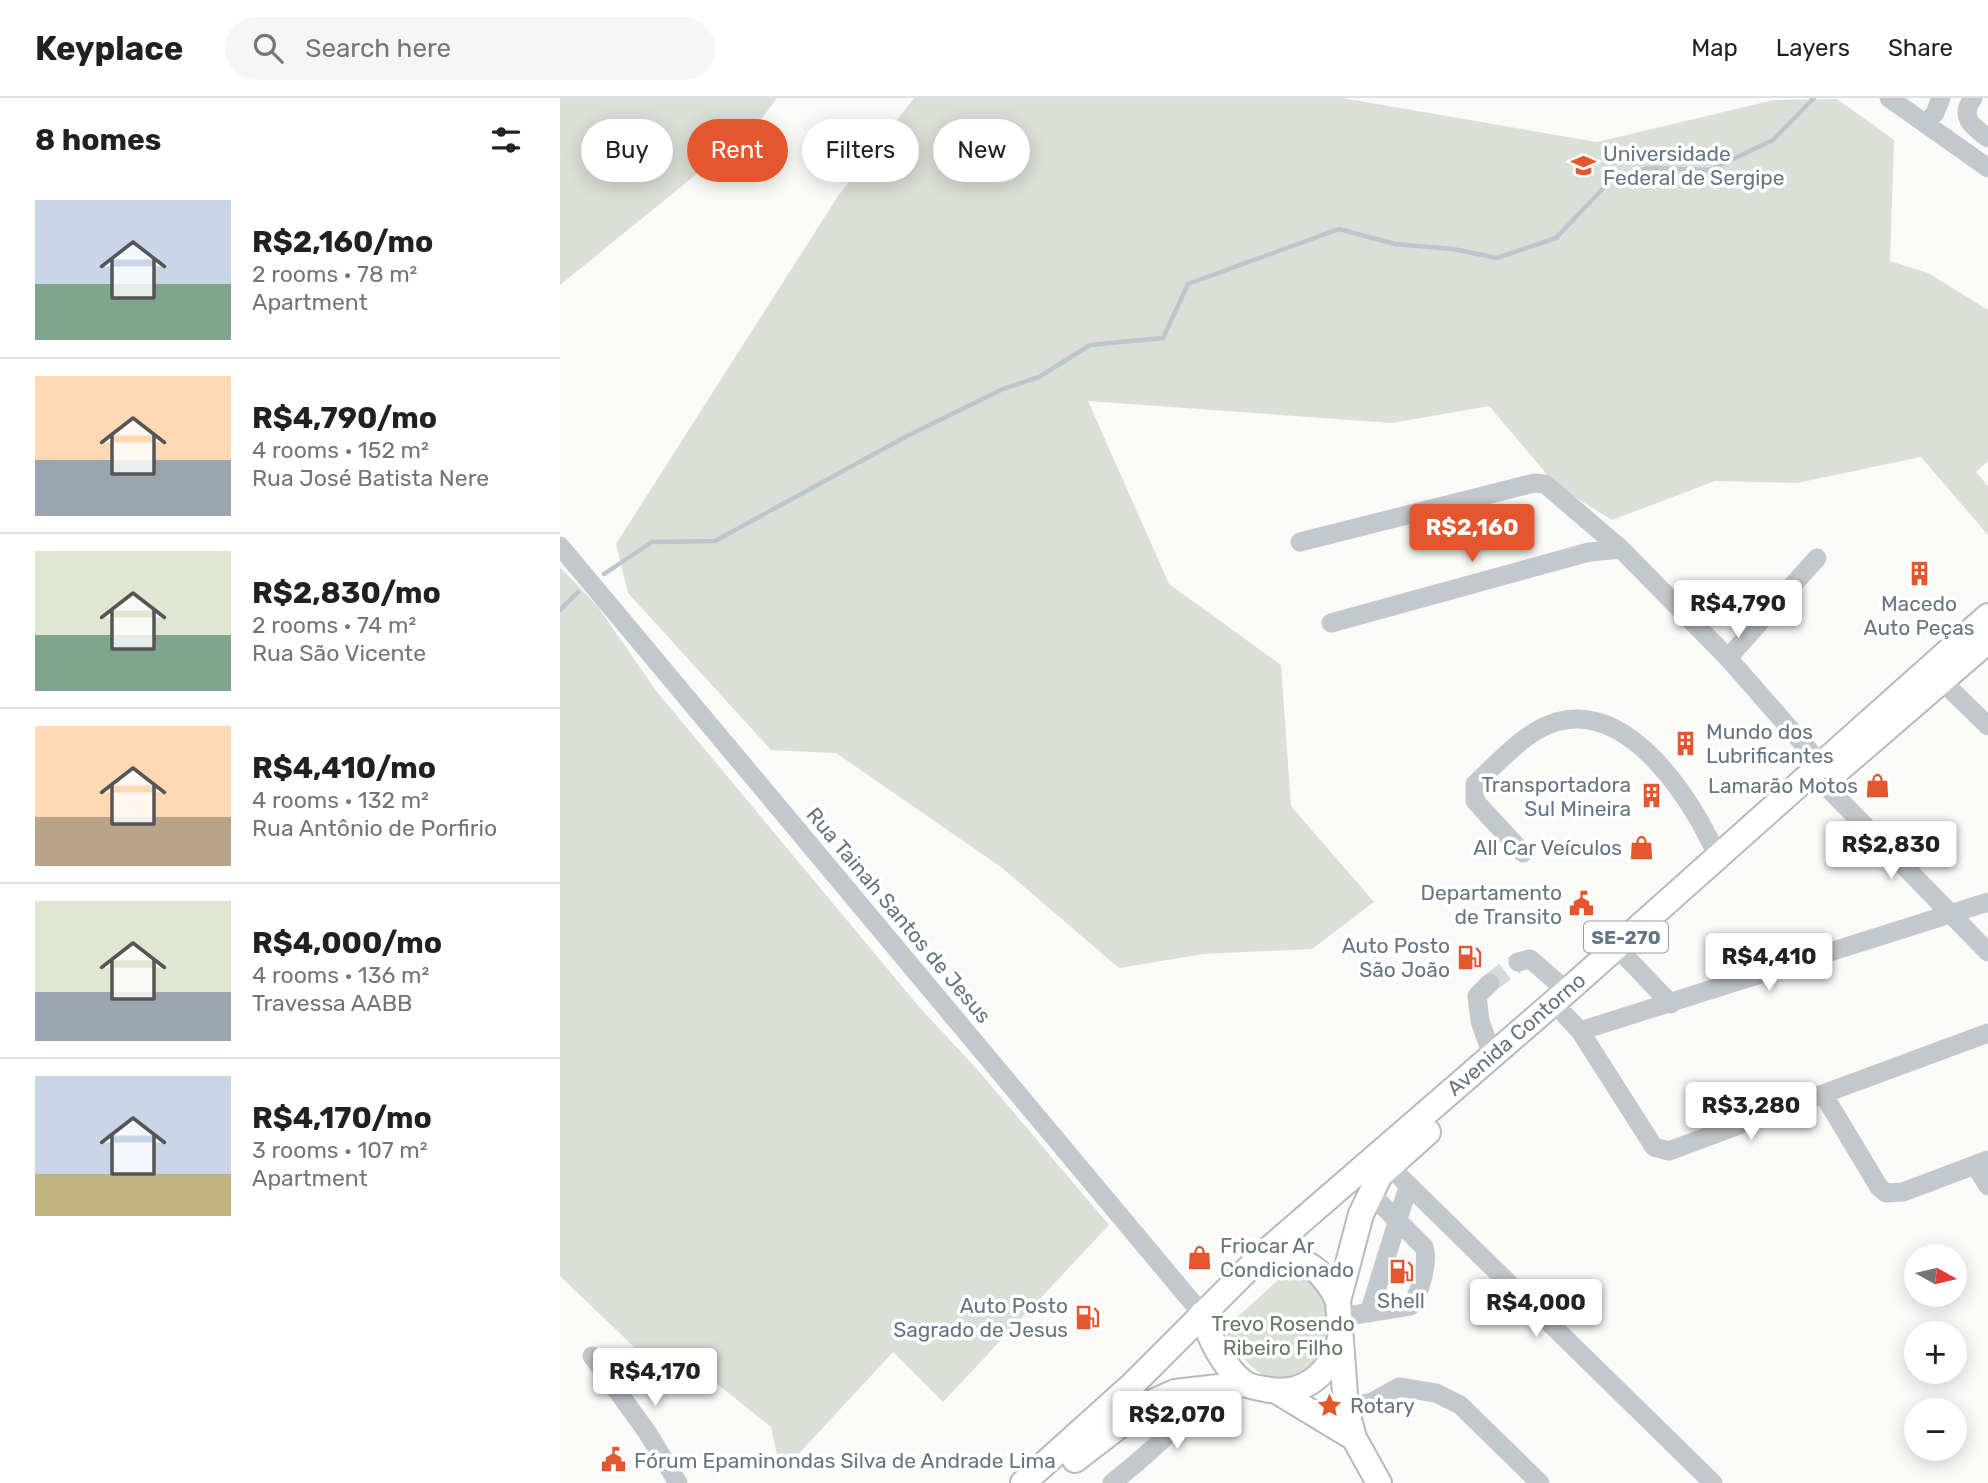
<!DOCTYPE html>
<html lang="en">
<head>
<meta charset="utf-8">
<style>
  :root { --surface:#fff; --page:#f6f6f6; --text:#202124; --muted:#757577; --line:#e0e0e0; --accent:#e4572e }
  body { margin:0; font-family:Rubik,sans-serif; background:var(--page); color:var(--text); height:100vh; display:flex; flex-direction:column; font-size:26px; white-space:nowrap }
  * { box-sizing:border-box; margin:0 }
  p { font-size:23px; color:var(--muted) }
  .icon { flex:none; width:38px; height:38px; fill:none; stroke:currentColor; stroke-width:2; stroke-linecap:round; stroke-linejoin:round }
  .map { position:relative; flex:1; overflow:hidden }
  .sheet { display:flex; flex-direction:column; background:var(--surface); width:560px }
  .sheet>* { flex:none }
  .hud { position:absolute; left:21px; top:21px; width:665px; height:63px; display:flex; gap:14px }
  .needle { width:46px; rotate:98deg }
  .buttons { position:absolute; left:1344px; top:1146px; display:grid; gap:14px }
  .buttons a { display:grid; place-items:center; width:63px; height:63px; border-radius:50%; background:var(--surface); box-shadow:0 4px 18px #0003; font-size:35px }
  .price { position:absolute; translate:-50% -60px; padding:0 16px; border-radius:7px; background:#fff; color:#222; font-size:23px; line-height:46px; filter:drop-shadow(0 2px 4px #0008) }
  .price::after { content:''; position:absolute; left:50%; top:42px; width:21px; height:16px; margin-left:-10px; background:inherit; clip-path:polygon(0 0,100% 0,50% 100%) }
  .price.active { background:var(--accent); color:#fff }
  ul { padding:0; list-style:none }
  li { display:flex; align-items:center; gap:21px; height:175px; padding:0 35px }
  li+li { border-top:2px solid var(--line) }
  li span { display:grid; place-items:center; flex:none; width:196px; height:140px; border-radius:0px; color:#555 }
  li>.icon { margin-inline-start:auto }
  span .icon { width:84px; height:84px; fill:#fffc; stroke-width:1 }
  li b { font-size:30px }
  h2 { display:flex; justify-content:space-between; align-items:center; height:84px; padding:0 35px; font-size:30px }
  .chip { padding:0 24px; border-radius:32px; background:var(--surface); box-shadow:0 4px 18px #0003; font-size:24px; line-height:63px }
  .chip.active { background:var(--accent); color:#fff }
  header { display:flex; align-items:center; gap:42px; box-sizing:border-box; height:98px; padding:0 35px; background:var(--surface); border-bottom:2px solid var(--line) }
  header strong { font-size:33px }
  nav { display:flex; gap:38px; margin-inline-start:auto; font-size:24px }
  .search { width:490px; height:63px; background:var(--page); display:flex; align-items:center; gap:18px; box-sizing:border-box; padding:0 24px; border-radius:38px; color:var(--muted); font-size:26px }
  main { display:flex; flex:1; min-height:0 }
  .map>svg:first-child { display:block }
</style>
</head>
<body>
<header>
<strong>Keyplace</strong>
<div class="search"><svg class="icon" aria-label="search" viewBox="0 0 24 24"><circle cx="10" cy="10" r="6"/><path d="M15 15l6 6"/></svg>Search here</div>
<nav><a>Map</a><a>Layers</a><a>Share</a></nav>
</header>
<main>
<section class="sheet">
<h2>8 homes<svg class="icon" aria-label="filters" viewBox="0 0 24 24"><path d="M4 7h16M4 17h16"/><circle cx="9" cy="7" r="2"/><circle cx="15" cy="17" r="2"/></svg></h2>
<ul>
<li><span style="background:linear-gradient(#c9d6e8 60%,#7fa58c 0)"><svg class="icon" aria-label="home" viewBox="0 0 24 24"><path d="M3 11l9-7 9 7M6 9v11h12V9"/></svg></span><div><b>R$2,160/mo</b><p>2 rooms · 78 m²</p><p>Apartment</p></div></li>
<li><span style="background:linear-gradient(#ffd9b3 60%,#9aa5b1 0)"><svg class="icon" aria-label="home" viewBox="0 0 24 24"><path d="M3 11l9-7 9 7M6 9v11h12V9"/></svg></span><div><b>R$4,790/mo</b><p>4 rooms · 152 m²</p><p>Rua José Batista Nere</p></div></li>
<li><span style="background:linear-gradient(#dfe7d0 60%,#7fa58c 0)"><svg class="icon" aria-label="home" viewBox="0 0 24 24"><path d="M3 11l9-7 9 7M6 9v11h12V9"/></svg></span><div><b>R$2,830/mo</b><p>2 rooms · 74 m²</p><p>Rua São Vicente</p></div></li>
<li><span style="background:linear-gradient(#ffd9b3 65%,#b9a48a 0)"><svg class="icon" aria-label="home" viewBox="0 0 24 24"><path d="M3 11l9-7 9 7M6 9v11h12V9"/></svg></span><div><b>R$4,410/mo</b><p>4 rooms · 132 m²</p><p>Rua Antônio de Porfirio</p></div></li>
<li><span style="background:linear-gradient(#dfe7d0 65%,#9aa5b1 0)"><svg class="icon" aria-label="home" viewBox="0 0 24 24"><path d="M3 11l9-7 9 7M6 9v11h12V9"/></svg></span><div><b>R$4,000/mo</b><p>4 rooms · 136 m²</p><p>Travessa AABB</p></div></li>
<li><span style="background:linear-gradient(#c9d6e8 70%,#c2b280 0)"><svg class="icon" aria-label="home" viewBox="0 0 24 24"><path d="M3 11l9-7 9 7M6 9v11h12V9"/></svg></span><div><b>R$4,170/mo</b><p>3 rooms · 107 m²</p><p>Apartment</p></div></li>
</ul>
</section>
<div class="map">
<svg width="1428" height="1385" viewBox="0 0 1428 1385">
  <rect width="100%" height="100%" fill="#fafaf8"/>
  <!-- green -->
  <path fill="#dadfd7" d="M0,0H217L197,27L0,187Z
    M354,0H782L1037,44L1214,2L1277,1L1334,42L1330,163L1368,175L1428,212V363L1416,374L1428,388V437L1361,359L1237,385L1155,383L1052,422L997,388L929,308L832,325L528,303L609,486L721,567L731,708L814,804L752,851L643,856L559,870L441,769L276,655L211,652L68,495L56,446L278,98Z
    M0,469L38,509L97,594L360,910L416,970L549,1127L383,1304L333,1254L221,1375L211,1329L120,1256L94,1268L0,1178Z
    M735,1167C771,1197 767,1204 770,1249C762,1257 753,1270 744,1277C711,1299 676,1257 664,1231Z"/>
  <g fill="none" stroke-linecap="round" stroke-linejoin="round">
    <!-- stream -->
    <path stroke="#bbc7cb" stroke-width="4.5" d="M44,476L92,444L155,443L347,338L443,291L479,279L530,247L603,240L628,186L779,131L835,146L893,151L937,160L996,140L1051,82L1088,70L1150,72L1213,42L1254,0
      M0,512L18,494"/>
    <!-- minor-tunnel -->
    <path stroke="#d5d9db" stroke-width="19" stroke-dasharray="19 10" stroke-linecap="butt" d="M930,885L958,864"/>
    <defs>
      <path id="major" d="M1276,674L1428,543
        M702,1157C740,1158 761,1166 778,1203
        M642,1216C649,1239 664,1270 684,1285C690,1289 699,1290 705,1291C742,1299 768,1278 779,1244
        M718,1294L794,1340
        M515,1362L588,1306L615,1294L685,1286
        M463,1385L571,1288L702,1157L1015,886L1428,518
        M819,1385L794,1340L786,1310L778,1203L801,1116L820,1077L868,1034"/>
    </defs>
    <!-- major casing -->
    <use href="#major" stroke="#b5babe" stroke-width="28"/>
    <!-- minor -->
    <path stroke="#c3c8cc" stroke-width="19" d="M1329,0L1428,70
      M1413,0C1399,19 1412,28 1428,40
      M1366,25L1375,15L1381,0
      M740,444L974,385L985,386L1061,451L1168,560L1260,665
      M0,448L642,1216
      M771,525L1029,454L1061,451
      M1168,560L1257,460
      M1382,583L1428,628
      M1263,685L1428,854
      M963,755L915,703V686C937,666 965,633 996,624C1070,603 1131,701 1157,757
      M1067,860L1111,906
      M958,864L970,861L1007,893
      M930,885L917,898L920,923L932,957
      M1005,917L1020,933L1428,804
      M1020,933L1094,1049L1109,1053L1428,935
      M1263,996L1319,1089L1326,1095L1343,1094L1428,1062
      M1415,1067L1428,1088
      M829,1068L1153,1385
      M809,1215L848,1089
      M781,1219L850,1208C860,1197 869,1163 864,1149L811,1096
      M32,1258L87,1334L118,1385
      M786,1310L812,1304L839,1289L876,1295L900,1307L980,1385
      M552,1385C582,1360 625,1329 636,1290"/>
    <!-- major -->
    <use href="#major" stroke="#fff" stroke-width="24"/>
  </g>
  <!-- icons -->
  <defs>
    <symbol id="university-bare" viewBox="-9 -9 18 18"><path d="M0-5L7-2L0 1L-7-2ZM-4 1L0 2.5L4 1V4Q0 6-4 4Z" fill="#e4572e" stroke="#fff" stroke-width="2.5" paint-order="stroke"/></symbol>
    <symbol id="building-bare" viewBox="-9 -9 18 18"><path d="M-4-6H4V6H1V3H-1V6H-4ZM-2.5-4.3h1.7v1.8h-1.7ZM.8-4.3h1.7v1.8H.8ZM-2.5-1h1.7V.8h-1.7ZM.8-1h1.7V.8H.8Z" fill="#e4572e" stroke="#fff" stroke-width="2.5" paint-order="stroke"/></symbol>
    <symbol id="shop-bare" viewBox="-9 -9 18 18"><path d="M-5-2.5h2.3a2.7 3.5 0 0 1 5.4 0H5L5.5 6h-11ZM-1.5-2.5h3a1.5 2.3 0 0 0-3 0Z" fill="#e4572e" stroke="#fff" stroke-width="2.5" paint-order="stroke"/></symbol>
    <symbol id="civic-bare" viewBox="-9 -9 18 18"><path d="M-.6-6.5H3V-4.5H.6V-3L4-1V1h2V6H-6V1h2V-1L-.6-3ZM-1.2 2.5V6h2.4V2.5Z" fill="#e4572e" stroke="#fff" stroke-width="2.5" paint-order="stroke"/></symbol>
    <symbol id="fuel-bare" viewBox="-9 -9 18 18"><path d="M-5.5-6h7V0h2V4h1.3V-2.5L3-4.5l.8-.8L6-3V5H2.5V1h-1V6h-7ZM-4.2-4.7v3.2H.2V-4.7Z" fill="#e4572e" stroke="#fff" stroke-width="2.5" paint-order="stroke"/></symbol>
    <symbol id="sight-bare" viewBox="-9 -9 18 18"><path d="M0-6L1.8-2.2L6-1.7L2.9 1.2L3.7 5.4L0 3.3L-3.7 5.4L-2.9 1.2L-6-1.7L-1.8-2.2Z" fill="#e4572e" stroke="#fff" stroke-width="2.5" paint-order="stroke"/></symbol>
  </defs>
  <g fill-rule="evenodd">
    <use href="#university-bare" x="1006" y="50" width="35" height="35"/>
    <use href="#building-bare" x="1342" y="458" width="35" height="35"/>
    <use href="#building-bare" x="1108" y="628" width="35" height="35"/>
    <use href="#shop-bare" x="1300" y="670" width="35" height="35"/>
    <use href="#building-bare" x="1074" y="680" width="35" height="35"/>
    <use href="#shop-bare" x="1064" y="732" width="35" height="35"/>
    <use href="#civic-bare" x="1004" y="788" width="35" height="35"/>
    <use href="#fuel-bare" x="892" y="842" width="35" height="35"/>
    <use href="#shop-bare" x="622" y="1142" width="35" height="35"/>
    <use href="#fuel-bare" x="824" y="1156" width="35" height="35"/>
    <use href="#fuel-bare" x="510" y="1202" width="35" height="35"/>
    <use href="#sight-bare" x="752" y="1290" width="35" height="35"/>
    <use href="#civic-bare" x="36" y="1344" width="35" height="35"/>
  </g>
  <g text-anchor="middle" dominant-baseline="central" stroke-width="7" stroke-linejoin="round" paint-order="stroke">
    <!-- shield labels -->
    <rect fill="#fff" stroke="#939fa8" stroke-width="2" x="1024" y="823.5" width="84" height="31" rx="5"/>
    <g font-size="19" font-weight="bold" fill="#657683">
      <text x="1066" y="839">SE-270</text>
    </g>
    <!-- poi labels -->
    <g font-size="21" fill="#657683" stroke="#fff" text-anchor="end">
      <text x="1043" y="55" text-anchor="start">Universidade<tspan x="1043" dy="24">Federal de Sergipe</tspan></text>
      <text x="1359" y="505" text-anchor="middle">Macedo<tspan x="1359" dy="24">Auto Peças</tspan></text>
      <text x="1146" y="633" text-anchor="start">Mundo dos<tspan x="1146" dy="24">Lubrificantes</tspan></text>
      <text x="1071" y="686">Transportadora<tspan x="1071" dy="24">Sul Mineira</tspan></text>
      <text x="1298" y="687">Lamarão Motos</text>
      <text x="1062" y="749">All Car Veículos</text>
      <text x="1002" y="794">Departamento<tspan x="1002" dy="24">de Transito</tspan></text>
      <text x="890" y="847">Auto Posto<tspan x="890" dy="24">São João</tspan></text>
      <text x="660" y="1147" text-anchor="start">Friocar Ar<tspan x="660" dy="24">Condicionado</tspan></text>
      <text x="841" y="1202" text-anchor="middle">Shell</text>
      <text x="508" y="1207">Auto Posto<tspan x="508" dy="24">Sagrado de Jesus</tspan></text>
      <text x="790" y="1307" text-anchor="start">Rotary</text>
      <text x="74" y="1362" text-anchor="start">Fórum Epaminondas Silva de Andrade Lima</text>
    </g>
    <!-- street labels -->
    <g font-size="21" fill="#657683" stroke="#fff">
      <text transform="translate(339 817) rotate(50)">Rua Tainah Santos de Jesus</text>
      <text transform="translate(956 936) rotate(-41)">Avenida Contorno</text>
    </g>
    <!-- park labels -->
    <g font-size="21" fill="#687a64" stroke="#fff">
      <text x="723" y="1225">Trevo Rosendo<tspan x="723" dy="24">Ribeiro Filho</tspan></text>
    </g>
  </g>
</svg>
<div class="buttons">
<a><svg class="needle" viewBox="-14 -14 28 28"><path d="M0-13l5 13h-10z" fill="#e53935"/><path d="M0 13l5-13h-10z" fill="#757577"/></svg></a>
<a>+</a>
<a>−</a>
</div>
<b class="price active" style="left:912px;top:466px">R$2,160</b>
<b class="price" style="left:1178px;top:542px">R$4,790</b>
<b class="price" style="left:1331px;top:783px">R$2,830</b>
<b class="price" style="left:1209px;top:895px">R$4,410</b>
<b class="price" style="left:1191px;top:1044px">R$3,280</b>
<b class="price" style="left:976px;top:1241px">R$4,000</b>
<b class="price" style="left:95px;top:1310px">R$4,170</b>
<b class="price" style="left:617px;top:1353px">R$2,070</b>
<div class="hud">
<a class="chip">Buy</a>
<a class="chip active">Rent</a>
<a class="chip">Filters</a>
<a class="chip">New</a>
</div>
</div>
</main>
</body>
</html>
